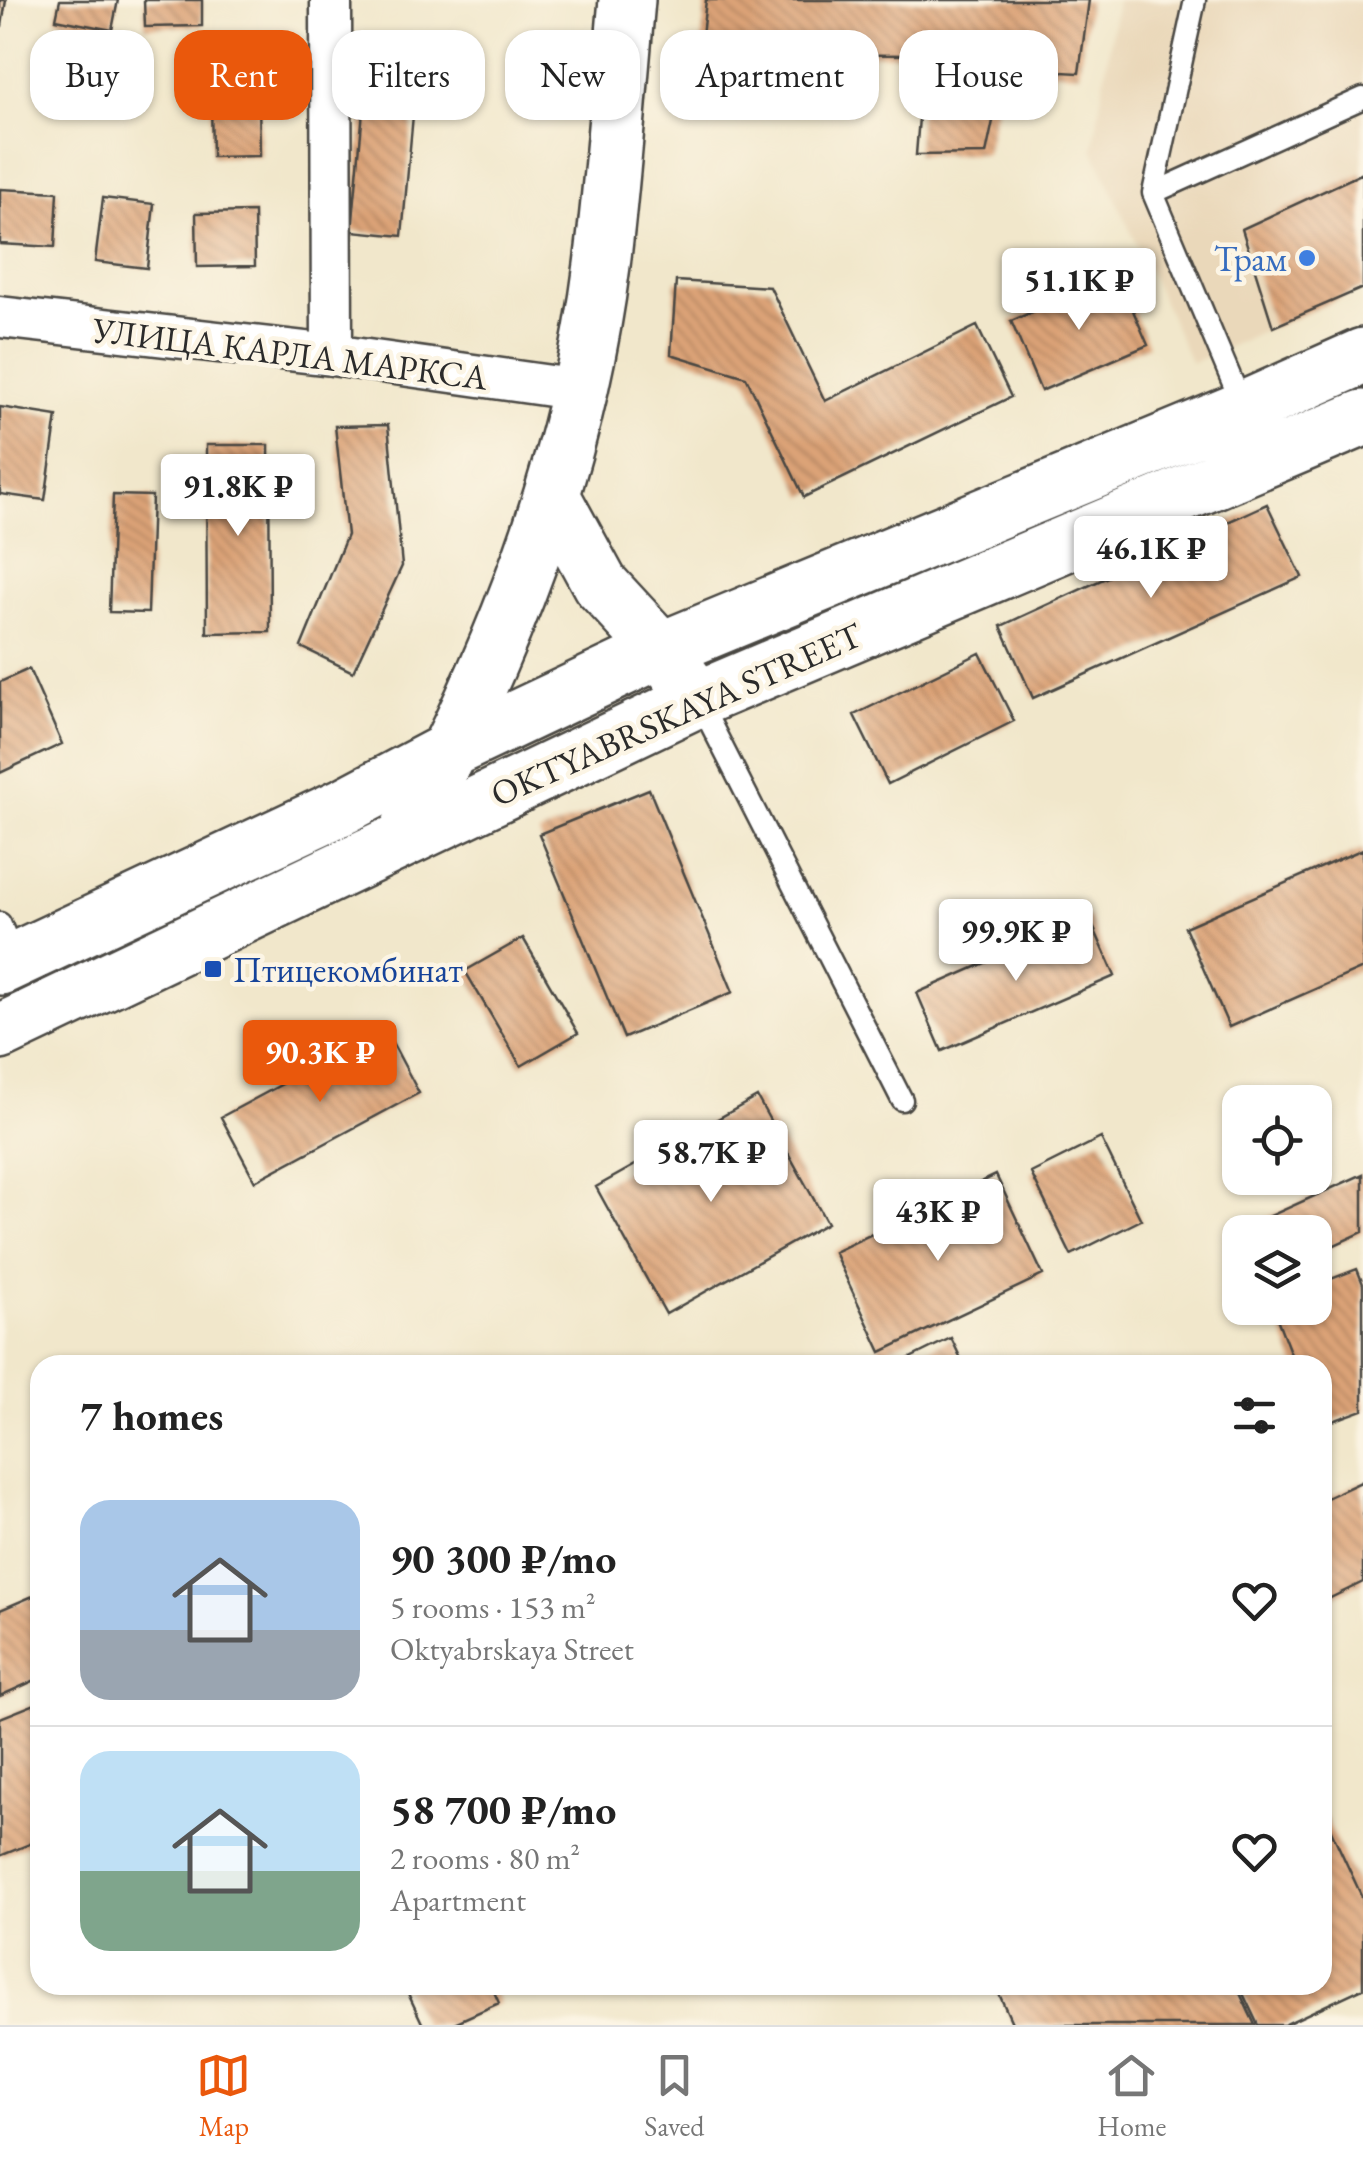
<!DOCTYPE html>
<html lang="en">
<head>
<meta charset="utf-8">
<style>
  :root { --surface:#fff; --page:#f6f6f6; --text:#222; --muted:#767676; --line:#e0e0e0; --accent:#ea580c }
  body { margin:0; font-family:"EB Garamond",serif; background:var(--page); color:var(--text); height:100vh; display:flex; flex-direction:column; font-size:38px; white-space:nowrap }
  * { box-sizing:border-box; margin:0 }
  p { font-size:32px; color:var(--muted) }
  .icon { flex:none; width:55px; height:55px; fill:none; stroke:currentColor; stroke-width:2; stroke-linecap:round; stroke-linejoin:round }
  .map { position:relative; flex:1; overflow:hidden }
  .details { position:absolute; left:30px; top:1355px; width:1302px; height:640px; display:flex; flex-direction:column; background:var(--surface); border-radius:30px; box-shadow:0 2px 8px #0004 }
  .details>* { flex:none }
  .hud { position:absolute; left:30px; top:30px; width:1305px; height:90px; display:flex; gap:20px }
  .buttons { position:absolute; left:1222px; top:1085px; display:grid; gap:20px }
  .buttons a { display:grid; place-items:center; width:110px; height:110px; border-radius:20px; background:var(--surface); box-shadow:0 2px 8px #0004; font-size:50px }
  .price { position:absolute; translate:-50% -85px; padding:0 22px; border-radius:10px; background:#fff; color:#222; font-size:32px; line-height:65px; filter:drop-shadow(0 2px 5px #0008) }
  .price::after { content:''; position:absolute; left:50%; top:60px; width:30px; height:22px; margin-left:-15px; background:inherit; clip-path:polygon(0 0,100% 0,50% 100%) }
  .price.active { background:var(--accent); color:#fff }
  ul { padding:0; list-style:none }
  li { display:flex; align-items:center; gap:30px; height:250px; padding:0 50px }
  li+li { border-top:2px solid var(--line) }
  li span { display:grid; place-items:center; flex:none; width:280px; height:200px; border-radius:30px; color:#555 }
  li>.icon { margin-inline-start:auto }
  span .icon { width:120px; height:120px; fill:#fffc; stroke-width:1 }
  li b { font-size:42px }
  h2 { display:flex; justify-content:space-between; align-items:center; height:120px; padding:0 50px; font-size:42px }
  .chip { padding:0 35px; border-radius:30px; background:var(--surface); box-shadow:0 2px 8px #0004; font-size:35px; line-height:90px }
  .chip.active { background:var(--accent); color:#fff }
  .tabs { display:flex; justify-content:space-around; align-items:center; height:140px; border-top:2px solid var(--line); background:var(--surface); font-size:28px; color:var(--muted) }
  .tabs a { display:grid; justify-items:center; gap:5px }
  .tabs .active { color:var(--accent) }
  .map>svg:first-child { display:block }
</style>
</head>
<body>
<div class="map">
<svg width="1363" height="2025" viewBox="0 0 1363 2025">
  <defs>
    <pattern id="building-back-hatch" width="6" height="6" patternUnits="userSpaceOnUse" patternTransform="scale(2.5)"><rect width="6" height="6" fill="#dca377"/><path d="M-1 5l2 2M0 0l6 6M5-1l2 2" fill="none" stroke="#b38562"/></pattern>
  </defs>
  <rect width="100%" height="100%" fill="#fcf5e5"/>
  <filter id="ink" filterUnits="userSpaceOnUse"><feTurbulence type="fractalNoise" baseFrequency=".01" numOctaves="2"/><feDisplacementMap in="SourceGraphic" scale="20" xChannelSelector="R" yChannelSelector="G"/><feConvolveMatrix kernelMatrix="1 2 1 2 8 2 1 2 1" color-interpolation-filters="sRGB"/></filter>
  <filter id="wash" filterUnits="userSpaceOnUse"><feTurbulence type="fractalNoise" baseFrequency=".0048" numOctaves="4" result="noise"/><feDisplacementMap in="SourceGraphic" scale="40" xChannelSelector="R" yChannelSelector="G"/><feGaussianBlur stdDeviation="2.25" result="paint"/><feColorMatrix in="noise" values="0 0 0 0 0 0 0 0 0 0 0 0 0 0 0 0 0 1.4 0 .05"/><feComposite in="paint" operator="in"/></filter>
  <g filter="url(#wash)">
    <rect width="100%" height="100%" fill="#f1e7cb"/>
    <!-- built -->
    <path fill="#ead8ba" d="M1117,0H1363V288L1191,363L1093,149Z"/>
    <g id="blocks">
      <!-- building -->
      <path fill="url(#building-back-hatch)" d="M0,0H6L2,26H0Z
        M60,0H118L112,30L56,19Z
        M144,0H202V26L145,27Z
        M706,0H1089L1079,73L1004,69L986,154L916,155L924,55L700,54Z
        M369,45L419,49L402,236L352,231Z
        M259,98L260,156L212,157L211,99Z
        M1363,173V288L1273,327L1242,229Z
        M0,189L58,192L55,247L0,244Z
        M103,198L154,204L147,268L95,262Z
        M254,212L255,266L197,267L196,213Z
        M1118,276L1148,345L1041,391L1011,321Z
        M676,281L770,287L825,401L977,326L1011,397L804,497L746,377L671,354Z
        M0,407L57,416L45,500L0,494Z
        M388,425L402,566L353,672L301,647L347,535L335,426Z
        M206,445H269L270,632L207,633Z
        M113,495L152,496L148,613L109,612Z
        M1267,504L1302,577L1033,698L1001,626Z
        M980,653L1014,721L888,784L854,715Z
        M29,669L62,744L0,773V682Z
        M649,789L733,992L624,1038L539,834Z
        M1363,849V968L1229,1027L1185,927Z
        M1089,917L1115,976L942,1051L917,993Z
        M523,938L578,1033L521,1066L465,971Z
        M385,1029L419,1093L255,1181L221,1117Z
        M757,1097L827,1223L666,1314L596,1187Z
        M1101,1138L1141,1220L1071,1255L1031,1173Z
        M1363,1174V1232L1315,1254V1232H1235Z
        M996,1175L1043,1275L881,1352L834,1252Z
        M1357,1269L1363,1284V1410L1322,1425V1365H1295L1273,1308H1315V1285Z
        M951,1338L964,1365H896Z
        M1363,1481V1582L1322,1602V1500Z
        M40,1593V1678L0,1696V1610Z
        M40,1702V1840L0,1856V1718Z
        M1322,1811L1363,1899V1988L1284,2025H1258L1239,1985H1322Z
        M404,1985H491L499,2003L450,2025H423Z
        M995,1985H1236L1255,2025H1013Z"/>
    </g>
  </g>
  <g filter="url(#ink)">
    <use href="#blocks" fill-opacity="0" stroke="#494743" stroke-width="2.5"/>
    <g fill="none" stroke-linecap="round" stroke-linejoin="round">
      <defs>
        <path id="lane" d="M1195,0L1153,193L1243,407
          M1153,193L1363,98
          M699,701L902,1100
          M0,923L15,958"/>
        <path id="street" d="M331,0L332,355
          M0,317L332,355L579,390"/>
        <path id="secondary" d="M552,496L600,584L661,650L698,699
          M404,838C501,658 576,470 602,265C613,177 619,88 627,0"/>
        <path id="primary" d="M0,967L346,805L452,749L661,650L1244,409L1363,356
          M0,1032L698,699L1363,418"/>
      </defs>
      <!-- lane casing -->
      <use href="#lane" stroke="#494743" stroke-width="25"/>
      <!-- street casing -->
      <use href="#street" stroke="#494743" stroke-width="45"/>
      <!-- secondary casing -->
      <use href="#secondary" stroke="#494743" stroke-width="60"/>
      <!-- primary casing -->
      <use href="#primary" stroke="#494743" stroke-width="60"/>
      <!-- lane -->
      <use href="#lane" stroke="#fff" stroke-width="20"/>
      <!-- street -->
      <use href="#street" stroke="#fff" stroke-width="40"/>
      <!-- secondary -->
      <use href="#secondary" stroke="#fff" stroke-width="55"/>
      <!-- primary -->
      <use href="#primary" stroke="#fff" stroke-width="55"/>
    </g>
  </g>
  <!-- markers -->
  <circle fill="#3f7fe0" stroke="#fcf5e5" stroke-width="4" cx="1307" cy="258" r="10"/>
  <rect fill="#1a4fb4" stroke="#fcf5e5" stroke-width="4" x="203" y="959" width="20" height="20" rx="5"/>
  <g text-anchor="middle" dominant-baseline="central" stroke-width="9" stroke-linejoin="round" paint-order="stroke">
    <!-- shop labels -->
    <g font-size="35" fill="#366cbe" stroke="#fcf5e5" text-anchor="end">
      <text x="1287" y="258">Трам</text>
    </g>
    <!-- street labels -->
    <g font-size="35" fill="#2b2b2b" stroke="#fcf5e5">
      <text transform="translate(290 353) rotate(7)">УЛИЦА КАРЛА МАРКСА</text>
      <text transform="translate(676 714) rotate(-24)">OKTYABRSKAYA STREET</text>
    </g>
    <!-- transit labels -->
    <g font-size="35" fill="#164399" stroke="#fcf5e5" text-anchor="start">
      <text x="233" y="969">Птицекомбинат</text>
    </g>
  </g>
</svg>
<div class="buttons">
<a><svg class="icon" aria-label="locate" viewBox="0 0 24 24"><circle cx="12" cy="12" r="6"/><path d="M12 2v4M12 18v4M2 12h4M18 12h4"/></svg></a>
<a><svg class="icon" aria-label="layers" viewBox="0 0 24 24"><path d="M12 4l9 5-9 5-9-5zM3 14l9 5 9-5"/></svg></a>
</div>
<b class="price" style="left:1079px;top:333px">51.1K ₽</b>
<b class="price" style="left:238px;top:539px">91.8K ₽</b>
<b class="price" style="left:1151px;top:601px">46.1K ₽</b>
<b class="price" style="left:1016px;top:984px">99.9K ₽</b>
<b class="price active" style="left:320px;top:1105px">90.3K ₽</b>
<b class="price" style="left:711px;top:1205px">58.7K ₽</b>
<b class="price" style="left:938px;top:1264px">43K ₽</b>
<div class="hud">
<a class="chip">Buy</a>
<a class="chip active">Rent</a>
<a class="chip">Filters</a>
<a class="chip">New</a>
<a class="chip">Apartment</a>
<a class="chip">House</a>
</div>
<section class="details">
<h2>7 homes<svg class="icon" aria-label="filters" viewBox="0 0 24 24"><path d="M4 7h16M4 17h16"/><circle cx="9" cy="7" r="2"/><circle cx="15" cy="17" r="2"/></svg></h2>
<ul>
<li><span style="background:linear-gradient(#a9c7e8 65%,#9aa5b1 0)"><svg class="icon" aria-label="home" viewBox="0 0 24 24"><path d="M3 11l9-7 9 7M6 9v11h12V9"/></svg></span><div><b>90 300 ₽/mo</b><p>5 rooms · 153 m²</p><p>Oktyabrskaya Street</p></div><svg class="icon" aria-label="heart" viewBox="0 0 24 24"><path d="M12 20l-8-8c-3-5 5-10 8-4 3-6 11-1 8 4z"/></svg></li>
<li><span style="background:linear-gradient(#bfe0f5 60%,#7fa58c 0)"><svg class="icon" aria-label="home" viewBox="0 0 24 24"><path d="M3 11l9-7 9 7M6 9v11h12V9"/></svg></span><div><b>58 700 ₽/mo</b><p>2 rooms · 80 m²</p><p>Apartment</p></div><svg class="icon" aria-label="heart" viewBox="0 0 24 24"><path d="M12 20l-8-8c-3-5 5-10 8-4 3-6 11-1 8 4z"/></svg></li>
</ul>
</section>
</div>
<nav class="tabs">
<a class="active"><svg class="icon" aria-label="map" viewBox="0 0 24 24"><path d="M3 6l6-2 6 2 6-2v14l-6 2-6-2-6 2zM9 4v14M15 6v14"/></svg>Map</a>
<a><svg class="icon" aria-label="saved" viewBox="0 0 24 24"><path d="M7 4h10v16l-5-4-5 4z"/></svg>Saved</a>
<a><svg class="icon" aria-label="home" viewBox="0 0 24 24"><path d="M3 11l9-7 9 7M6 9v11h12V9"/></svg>Home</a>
</nav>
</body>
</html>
